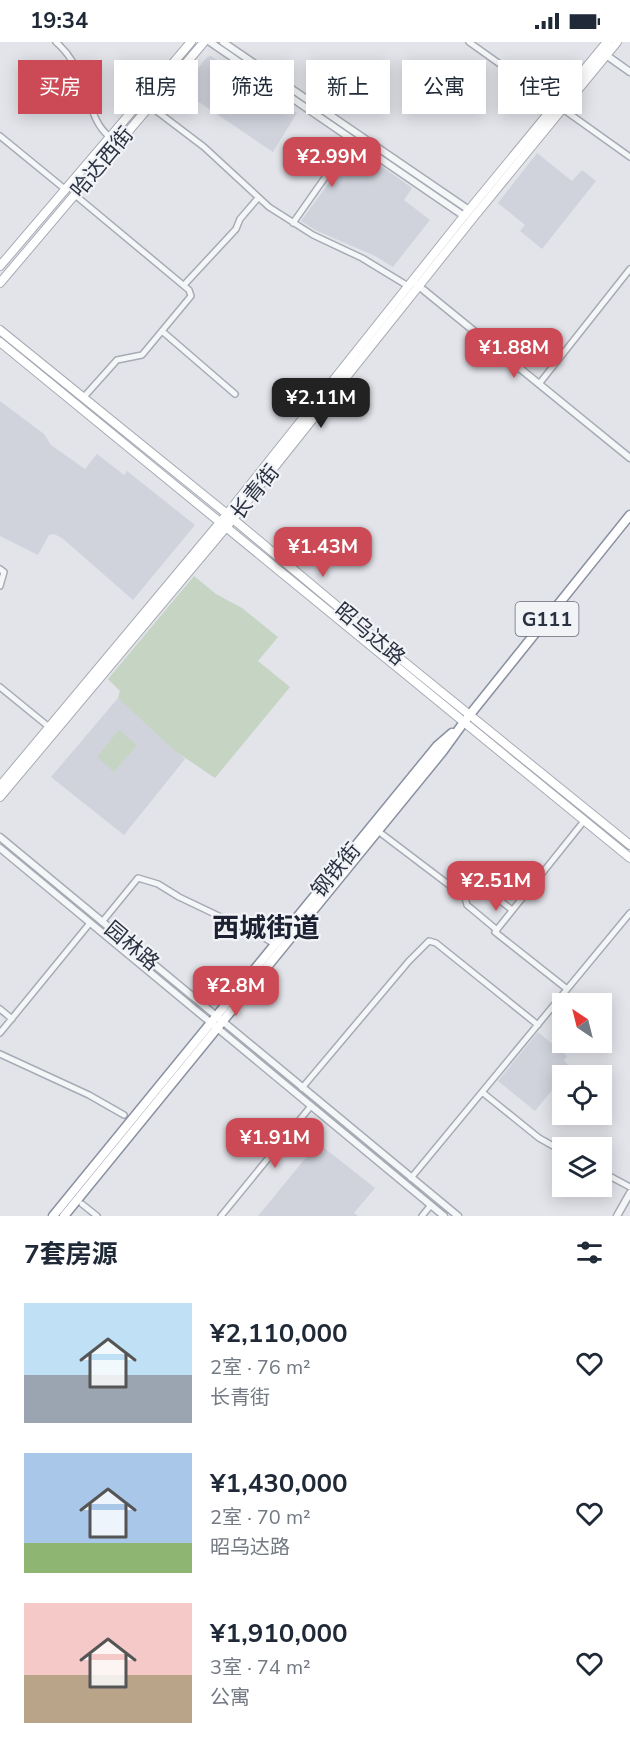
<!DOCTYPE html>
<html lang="zh">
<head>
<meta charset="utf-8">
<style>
  :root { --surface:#fff; --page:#f2f2f3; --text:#1f2937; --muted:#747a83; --accent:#cb4a55 }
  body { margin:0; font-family:"Nunito Sans","Noto Sans SC",sans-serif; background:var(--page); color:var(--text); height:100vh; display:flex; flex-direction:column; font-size:22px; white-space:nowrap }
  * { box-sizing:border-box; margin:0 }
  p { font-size:20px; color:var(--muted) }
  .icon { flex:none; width:33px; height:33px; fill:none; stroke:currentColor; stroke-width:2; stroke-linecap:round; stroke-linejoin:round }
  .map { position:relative; height:1174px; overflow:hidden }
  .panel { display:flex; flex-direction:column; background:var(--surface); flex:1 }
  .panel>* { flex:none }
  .top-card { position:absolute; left:18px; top:18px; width:594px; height:54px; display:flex; gap:12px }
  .needle { width:39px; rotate:325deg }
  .buttons { position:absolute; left:552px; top:951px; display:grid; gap:12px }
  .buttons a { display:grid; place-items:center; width:60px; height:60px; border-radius:0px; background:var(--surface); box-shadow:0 3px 15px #0003; font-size:30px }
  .price { position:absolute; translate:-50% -51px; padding:0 14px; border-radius:12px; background:var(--accent); color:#fff; font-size:20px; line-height:39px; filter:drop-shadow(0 2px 3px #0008) }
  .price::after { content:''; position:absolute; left:50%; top:36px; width:18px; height:14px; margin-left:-9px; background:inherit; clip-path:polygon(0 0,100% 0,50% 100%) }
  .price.current { background:#222; color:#fff }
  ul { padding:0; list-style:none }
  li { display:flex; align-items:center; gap:18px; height:150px; padding:0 24px }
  li span { display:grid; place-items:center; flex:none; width:168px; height:120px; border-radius:0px; color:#555 }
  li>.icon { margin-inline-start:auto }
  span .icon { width:72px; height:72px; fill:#fffc; stroke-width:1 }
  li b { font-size:26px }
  h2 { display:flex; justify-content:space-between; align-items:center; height:72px; padding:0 24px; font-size:26px }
  .chip { padding:0 21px; border-radius:0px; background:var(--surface); box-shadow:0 3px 15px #0003; font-size:21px; line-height:54px }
  .chip.current { background:var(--accent); color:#fff }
  .status { display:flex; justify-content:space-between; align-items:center; height:42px; padding:0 30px; background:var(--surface); direction:ltr }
  .status svg { height:16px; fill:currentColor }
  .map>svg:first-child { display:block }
</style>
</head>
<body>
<div class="status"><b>19:34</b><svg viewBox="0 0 49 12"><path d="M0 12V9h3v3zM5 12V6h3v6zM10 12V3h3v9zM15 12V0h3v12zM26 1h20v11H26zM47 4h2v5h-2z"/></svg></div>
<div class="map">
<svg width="630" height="1174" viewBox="0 0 630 1174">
  <rect width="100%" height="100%" fill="#e2e4ea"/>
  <!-- built -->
  <path fill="#d0d3dc" d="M211,14L297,71L273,110L181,48L207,15Z
    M359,108L412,146L404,158L430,178L393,225L375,214L315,188L301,179L352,109Z
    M537,111L572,139L582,128L596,139L542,207L520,189L525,183L498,161Z
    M0,359L44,392L51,403L85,427L97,412L124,433L127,429L195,483L133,558L62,496L54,492L49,493L38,513L0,494Z
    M118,656L185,717L124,793L51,735Z
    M538,990L567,1014L564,1019L571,1025L535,1069L498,1039Z
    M318,1101L375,1146L354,1171L358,1174H258Z"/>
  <!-- grass -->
  <path fill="#c6d4c3" d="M194,534L216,552L242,566L278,595L258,619L290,645L215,736L175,709L118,656L120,649L108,637Z
    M119,688L137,703L114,730L97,715Z"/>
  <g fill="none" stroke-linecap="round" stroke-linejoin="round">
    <defs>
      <path id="minor" d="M56,0C70,12 78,27 84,44C91,62 94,83 110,95
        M469,0L630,115
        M150,64L204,105L269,165L313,193L362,216L408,244
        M0,94L66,148
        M75,153L189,248L191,254L142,313L117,318L83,356
        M293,181L352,97
        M184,243L236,187L240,177L258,156
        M162,289L235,352
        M539,342L630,227
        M0,527L4,530L0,544
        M0,645L49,685
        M378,789L461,852H464L473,841L477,840L512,868
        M464,852L467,863L497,888
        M102,880L138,836L158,842L179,855L263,895L274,902
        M567,947L495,890L584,779
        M0,967L12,977
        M0,991L90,881
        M0,1012L89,1053L124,1073
        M302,1046L409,919L429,899L436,901L538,983
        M482,1050L539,1096L562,1109
        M602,1130L630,1145
        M411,1136L630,871
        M82,1162L97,1174
        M221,1174L311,1064
        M422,1174L431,1163"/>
      <path id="tertiary" d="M210,0L464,174
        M223,0L469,168
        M606,13L630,30
        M415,241L630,416
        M0,795L458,1174
        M0,806L444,1174
        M617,1174L630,1151"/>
      <path id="secondary" d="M0,224L191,0
        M0,241L204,0
        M0,288L227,472L392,610L630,803
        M0,300L630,816
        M0,744L227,472L464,174L607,0
        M0,755L233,477L473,176L617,0"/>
      <path id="trunk" d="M53,1174L437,704L452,691
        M64,1174L443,709L464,680L630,473"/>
    </defs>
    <!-- minor casing -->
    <use href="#minor" stroke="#a7abb4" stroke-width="8"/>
    <!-- tertiary casing -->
    <use href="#tertiary" stroke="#a7abb4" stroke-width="9"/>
    <!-- secondary casing -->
    <use href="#secondary" stroke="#a7abb4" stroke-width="10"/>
    <!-- trunk casing -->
    <use href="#trunk" stroke="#8991a0" stroke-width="11"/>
    <!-- minor -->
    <use href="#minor" stroke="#f4f6f8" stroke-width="5"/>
    <!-- tertiary -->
    <use href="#tertiary" stroke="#f4f6f8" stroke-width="6"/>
    <!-- secondary -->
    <use href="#secondary" stroke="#fff" stroke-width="8"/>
    <!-- trunk -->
    <use href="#trunk" stroke="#fff" stroke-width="8"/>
  </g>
  <g text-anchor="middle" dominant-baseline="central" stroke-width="4.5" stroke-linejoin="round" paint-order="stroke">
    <!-- shield labels -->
    <rect fill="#f1f3f7" stroke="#666b78" stroke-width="1.5" x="515.5" y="560" width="63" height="34" rx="4.5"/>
    <g font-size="20" font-weight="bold" fill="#2a3141">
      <text x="547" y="577">G111</text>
    </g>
    <!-- street labels -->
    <g font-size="21" fill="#2a3141" stroke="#f1f3f7">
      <text transform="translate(102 120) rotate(-50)">哈达西街</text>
      <text transform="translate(255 450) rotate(-51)">长青街</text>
      <text transform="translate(370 592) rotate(40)">昭乌达路</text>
      <text transform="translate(336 828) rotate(-50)">钢铁街</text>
      <text transform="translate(132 904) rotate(40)">园林路</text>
    </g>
    <!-- district labels -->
    <g font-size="27" font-weight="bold" fill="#1c2232" stroke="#f1f3f7">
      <text x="266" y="886">西城街道</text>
    </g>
  </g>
</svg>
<div class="buttons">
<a><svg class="needle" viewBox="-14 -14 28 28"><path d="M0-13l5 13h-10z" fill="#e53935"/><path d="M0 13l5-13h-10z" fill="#747a83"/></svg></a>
<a><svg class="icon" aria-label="locate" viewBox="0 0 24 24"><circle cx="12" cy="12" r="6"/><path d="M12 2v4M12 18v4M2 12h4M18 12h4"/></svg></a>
<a><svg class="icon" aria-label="layers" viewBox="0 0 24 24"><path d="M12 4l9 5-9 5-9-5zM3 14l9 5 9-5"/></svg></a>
</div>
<b class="price" style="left:332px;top:146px">¥2.99M</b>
<b class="price" style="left:514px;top:337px">¥1.88M</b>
<b class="price current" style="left:321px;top:387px">¥2.11M</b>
<b class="price" style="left:323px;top:536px">¥1.43M</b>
<b class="price" style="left:496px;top:870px">¥2.51M</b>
<b class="price" style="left:236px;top:975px">¥2.8M</b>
<b class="price" style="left:275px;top:1127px">¥1.91M</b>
<div class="top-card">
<a class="chip current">买房</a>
<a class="chip">租房</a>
<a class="chip">筛选</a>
<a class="chip">新上</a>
<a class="chip">公寓</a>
<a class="chip">住宅</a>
</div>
</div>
<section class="panel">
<h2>7套房源<svg class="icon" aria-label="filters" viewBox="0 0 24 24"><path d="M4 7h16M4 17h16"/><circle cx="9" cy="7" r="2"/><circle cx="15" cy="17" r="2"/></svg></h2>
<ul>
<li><span style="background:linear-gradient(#bfe0f5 60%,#9aa5b1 0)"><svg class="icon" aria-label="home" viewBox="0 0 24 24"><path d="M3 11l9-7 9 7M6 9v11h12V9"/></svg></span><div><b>¥2,110,000</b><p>2室 · 76 m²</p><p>长青街</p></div><svg class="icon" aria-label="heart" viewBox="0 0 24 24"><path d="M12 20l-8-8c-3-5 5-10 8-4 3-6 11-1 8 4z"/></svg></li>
<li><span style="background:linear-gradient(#a9c7e8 75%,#8fb573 0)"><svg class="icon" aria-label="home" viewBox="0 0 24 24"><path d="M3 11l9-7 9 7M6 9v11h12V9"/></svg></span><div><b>¥1,430,000</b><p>2室 · 70 m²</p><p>昭乌达路</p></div><svg class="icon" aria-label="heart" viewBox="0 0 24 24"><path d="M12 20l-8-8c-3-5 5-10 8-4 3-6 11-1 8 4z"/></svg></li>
<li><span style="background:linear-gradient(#f6c9c9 60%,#b9a48a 0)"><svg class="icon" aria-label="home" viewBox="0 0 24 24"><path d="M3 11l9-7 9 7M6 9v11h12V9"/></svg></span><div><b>¥1,910,000</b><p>3室 · 74 m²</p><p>公寓</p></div><svg class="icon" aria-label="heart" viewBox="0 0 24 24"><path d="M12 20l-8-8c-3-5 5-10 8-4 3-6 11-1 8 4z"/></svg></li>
</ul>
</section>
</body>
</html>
